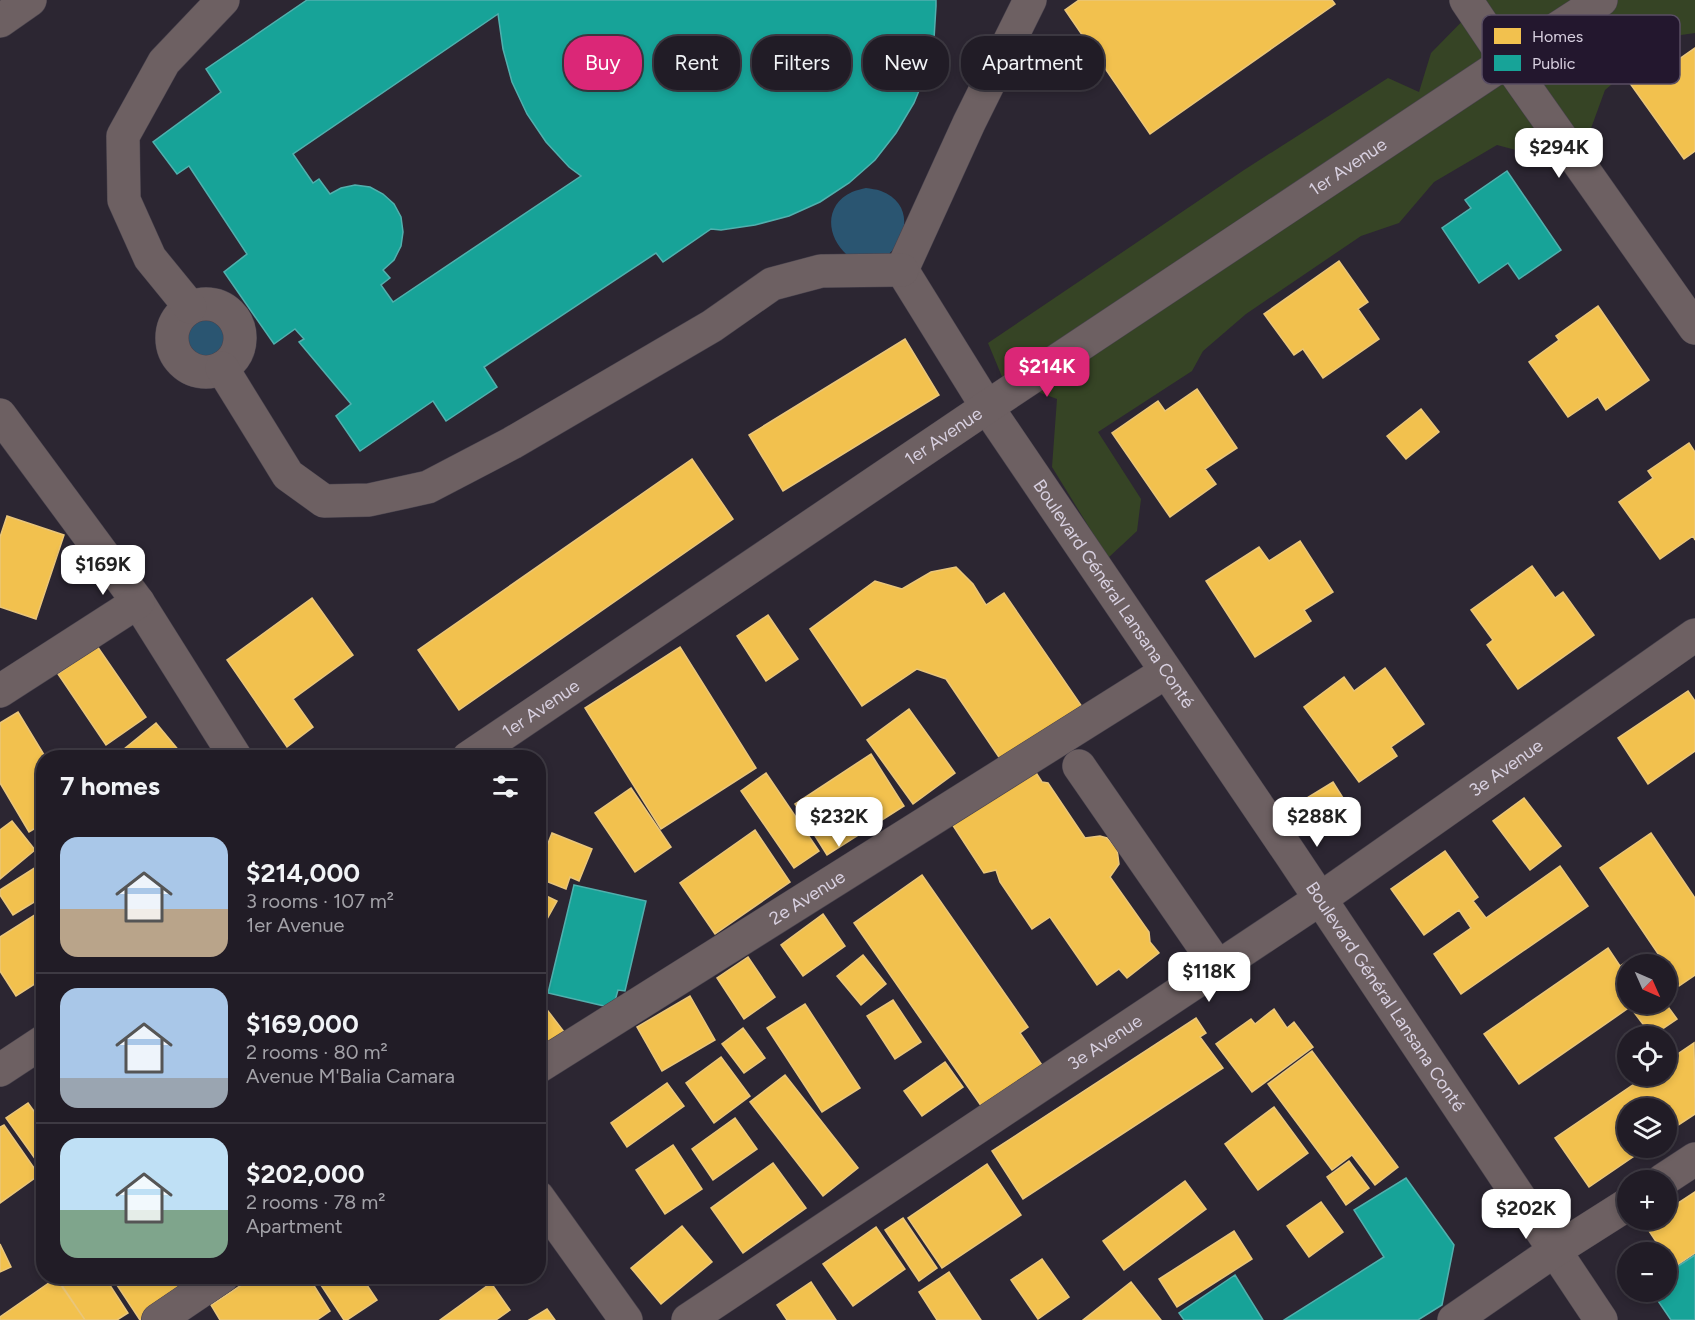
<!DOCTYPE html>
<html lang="en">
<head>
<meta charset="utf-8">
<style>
  :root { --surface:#211c26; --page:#2d2932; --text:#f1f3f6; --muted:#a2a1a7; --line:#3e3a43; --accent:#db2777 }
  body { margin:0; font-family:Figtree,sans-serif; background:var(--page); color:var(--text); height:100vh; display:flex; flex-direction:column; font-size:22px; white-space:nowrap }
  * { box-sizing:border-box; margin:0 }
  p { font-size:20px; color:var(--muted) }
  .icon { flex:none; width:33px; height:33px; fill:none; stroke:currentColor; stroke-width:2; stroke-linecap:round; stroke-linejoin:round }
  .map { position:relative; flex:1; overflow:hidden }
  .side { position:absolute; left:36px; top:750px; width:510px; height:534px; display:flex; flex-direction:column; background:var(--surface); border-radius:24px; box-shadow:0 3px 9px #0003,0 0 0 2px var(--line) }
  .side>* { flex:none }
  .hud { position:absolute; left:564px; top:36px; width:570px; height:54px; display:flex; gap:12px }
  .needle { width:39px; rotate:135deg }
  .buttons { position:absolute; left:1617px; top:954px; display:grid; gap:12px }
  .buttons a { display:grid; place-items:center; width:60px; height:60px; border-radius:50%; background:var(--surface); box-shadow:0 3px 9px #0003,0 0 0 2px var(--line); font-size:30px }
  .price { position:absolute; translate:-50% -51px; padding:0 14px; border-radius:12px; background:#fff; color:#222; font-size:20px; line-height:39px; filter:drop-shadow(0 2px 3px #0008) }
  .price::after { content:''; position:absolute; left:50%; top:36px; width:18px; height:14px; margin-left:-9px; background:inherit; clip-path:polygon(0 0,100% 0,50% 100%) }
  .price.current { background:var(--accent); color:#fff }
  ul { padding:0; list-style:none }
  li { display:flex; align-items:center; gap:18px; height:150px; padding:0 24px }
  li+li { border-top:2px solid var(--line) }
  li span { display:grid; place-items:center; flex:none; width:168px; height:120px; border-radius:18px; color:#555 }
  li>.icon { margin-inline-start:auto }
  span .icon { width:72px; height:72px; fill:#fffc; stroke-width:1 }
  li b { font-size:26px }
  h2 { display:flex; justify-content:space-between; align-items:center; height:72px; padding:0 24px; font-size:26px }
  .chip { padding:0 21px; border-radius:24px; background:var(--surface); box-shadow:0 3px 9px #0003,0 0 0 2px var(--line); font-size:21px; line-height:54px }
  .chip.current { background:var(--accent); color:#fff }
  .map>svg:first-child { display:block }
</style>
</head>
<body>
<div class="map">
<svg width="1695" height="1320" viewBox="0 0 1695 1320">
  <rect width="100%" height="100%" fill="#2c2632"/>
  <!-- green -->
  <path fill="#364425" d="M1483,0H1695V33L1681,35L1636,64L1605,90L1590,131L1554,160L1497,145L1434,182L1399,223L1361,236L1246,314L1203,351L1192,371L1098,432L1141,499L1137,531L1108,558L1052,467L1057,399L1003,379L988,343L1244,170L1388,78L1419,92L1431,53Z"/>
  <!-- water -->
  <path fill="#2a5571" d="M866,188C871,189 876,189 881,191C911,202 910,234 889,254L847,255C826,236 824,205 852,192C856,190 862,189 866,188Z
    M177 337a25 25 0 1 1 50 0a25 25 0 1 1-50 0Z"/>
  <!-- homes -->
  <path fill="#f2c14e" stroke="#eac67a" stroke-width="1.5" d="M1079,0H1332L1335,4L1150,134L1065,10Z
    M1695,48V151L1684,159L1629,82L1673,51L1679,59Z
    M1339,261L1368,302L1358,309L1379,339L1323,378L1303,349L1294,355L1264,314Z
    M1598,306L1649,380L1606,410L1598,397L1568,417L1529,362L1559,340L1556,336Z
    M905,339L939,395L783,491L749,435Z
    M1197,389L1237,448L1205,469L1216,484L1170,517L1112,433L1158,401L1165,411Z
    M1421,409L1439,432L1406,459L1387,436Z
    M1689,443L1695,452V540L1693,536L1660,559L1619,502L1653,478L1648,471Z
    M692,459L733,519L459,710L418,650Z
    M7,516L64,535L36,619L0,607V537Z
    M1300,541L1333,592L1304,610L1311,621L1255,657L1206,581L1259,547L1269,561Z
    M1532,566L1555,598L1563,592L1594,635L1518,689L1487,645L1493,640L1471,610Z
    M956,567L973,584L986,605L1004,593L1087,714L1007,769L946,679L917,669L862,706L810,629L875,581L902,589L931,572Z
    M312,598L353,655L293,699L313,727L287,747L227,660Z
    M768,615L798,659L766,681L737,636Z
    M97,646L146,717L106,745L58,674Z
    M680,647L756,768L661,829L585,708Z
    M1385,668L1424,724L1391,747L1397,756L1359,782L1304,707L1344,677L1354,691Z
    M1688,691L1695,701V751L1648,784L1618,738Z
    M909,709L955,773L913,804L867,740Z
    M18,712L46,758H44V823L29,832L0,783V723Z
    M156,723L180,752L173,758H113Z
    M871,754L904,806L827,855L795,804Z
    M1031,765L1042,782L1048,783L1085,838L1100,836L1107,838L1117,849L1119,864L1110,877L1149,932L1150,942L1159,953L1127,978L1119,969L1097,985L1050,917L1032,929L1000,882L996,870L984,873L950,821Z
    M766,773L819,851L794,868L741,791Z
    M1333,782L1353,814L1323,833L1302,801Z
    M631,788L671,847L635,872L595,813Z
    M1524,798L1561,846L1530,870L1493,821Z
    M12,821L35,850L0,879V830Z
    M755,830L790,882L715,934L680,883Z
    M552,833L592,849L579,881L570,877L566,889L538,878V869Z
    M1651,833L1695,898V975L1679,986L1666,967V964H1665L1600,868Z
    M1445,851L1478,897L1473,901L1486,918L1560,866L1588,906L1461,994L1434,954L1471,928L1459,910L1424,935L1391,889Z
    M36,867L44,878V896L13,915L0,895V890Z
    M922,875L1028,1027L1020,1033L1044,1068L984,1110L854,923Z
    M538,892L557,901L538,935Z
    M44,909V978L16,996L0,971V937Z
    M823,914L845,946L803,976L781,945Z
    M1608,948L1620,966L1633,957L1638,964H1628V1004H1666L1677,1019L1652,1036L1630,1007L1519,1084L1484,1034Z
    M863,955L886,984L861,1005L837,976Z
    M748,957L775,997L744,1019L717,978Z
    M690,996L715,1040L662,1071L637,1027Z
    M538,998L568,1037L538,1059Z
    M893,1000L921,1042L895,1059L867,1016Z
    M805,1004L860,1088L822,1112L767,1028Z
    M1274,1009L1287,1028L1294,1022L1313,1047L1252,1092L1216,1044L1251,1019L1255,1024Z
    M1196,1018L1206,1033L1200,1037L1223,1068L1023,1199L992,1151Z
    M743,1028L765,1058L744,1073L722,1044Z
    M1694,1043L1695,1114L1666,1133V1108H1628V1148H1646L1589,1187L1555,1138L1646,1076H1666V1062Z
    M1312,1051L1398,1167L1375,1185L1352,1155L1332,1170L1268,1084Z
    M721,1057L750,1096L714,1123L686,1083Z
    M945,1062L963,1087L922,1116L904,1091Z
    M785,1075L858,1168L823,1196L750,1102Z
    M667,1083L684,1106L627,1147L611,1123Z
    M28,1103L44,1125V1155L36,1160L6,1118Z
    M1274,1107L1308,1153L1258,1190L1225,1144Z
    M735,1118L757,1149L713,1180L692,1149Z
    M4,1125L39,1175L0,1203V1127Z
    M673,1145L702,1189L665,1214L636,1170Z
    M1349,1161L1369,1188L1346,1205L1327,1177Z
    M773,1163L806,1208L743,1253L711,1208Z
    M987,1164L1021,1215L942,1268L908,1218Z
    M1185,1181L1206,1209L1124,1270L1103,1241Z
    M1695,1192V1253L1673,1268L1666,1258V1252H1663L1645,1225L1653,1220H1666V1211Z
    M1321,1202L1343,1232L1309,1257L1287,1226Z
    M903,1218L937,1268L919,1281L885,1230Z
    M682,1226L712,1262L661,1304L631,1268Z
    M876,1227L905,1269L853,1306L823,1264Z
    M1234,1231L1252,1259L1177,1307L1159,1279Z
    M0,1244L11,1267L0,1272Z
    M1042,1259L1069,1297L1038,1319L1011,1280Z
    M949,1272L981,1320H937L919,1292Z
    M60,1276H104L128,1313L117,1320H85L57,1278Z
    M111,1276H178L186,1288L140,1320Z
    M255,1276H308L330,1311L317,1320H220L211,1305Z
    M315,1276H361L377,1300L347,1320H344Z
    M56,1278L85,1320H0V1317Z
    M811,1282L836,1320H787L777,1305Z
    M1131,1282L1161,1320H1083Z
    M491,1283L510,1310L496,1320H440Z
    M547,1309L555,1320H529Z"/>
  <!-- public -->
  <path fill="#17a398" stroke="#51b0ae" stroke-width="1.5" fill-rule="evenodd" d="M307,0H936V6L934,39L927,71L914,103L896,133L875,160L849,183L820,202L789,216L755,225L721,230L711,229L663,262L656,253L484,367L497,387L446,421L433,401L360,451L336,416L351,404L299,342L304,339L295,329L274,344L224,272L247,254L189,166L177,174L153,142L221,92L206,69ZM498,14L503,49L512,82L527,114L546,142L569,167L581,176L393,302L381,285L390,278L383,270L394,260L401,246L403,232L401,217L394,204L383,194L370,187L355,185L341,188L330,194L319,179L313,183L293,154Z
    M1507,171L1561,250L1519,279L1508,263L1479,283L1442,228L1471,208L1465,200Z
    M574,885L646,901L625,991L618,990L613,1008L548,993Z
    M1406,1178L1454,1245L1442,1305L1418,1320H1284L1384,1257L1354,1210Z
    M1695,1255V1320H1671L1652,1292H1666V1274Z
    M1235,1275L1263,1320H1184L1179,1313Z"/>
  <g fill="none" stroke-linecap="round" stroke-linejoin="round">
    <defs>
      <g id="minor">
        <path d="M1466,0L1507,61L1695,328"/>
        <path d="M0,21L30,0"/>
        <path id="s1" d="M902,270L987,407L1291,855L1601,1320"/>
        <path d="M902,270L969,123L1030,0"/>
        <circle cx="206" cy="338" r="34"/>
        <path d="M190,307L150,258L124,200L123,136L164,62L223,0"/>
        <path d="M222,368L288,475L324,501L369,500L428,487L512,443L712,326L772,284L821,271L902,270"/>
        <path d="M0,415L138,602L236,758"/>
        <path d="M0,691L138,602"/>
        <path id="s2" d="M468,758L987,407L1507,61L1601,0"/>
        <path d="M1079,766L1218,967"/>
        <path id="s3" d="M538,1067L1166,672"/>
        <path d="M0,1070L44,1041"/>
        <path d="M1663,1180L1695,1159"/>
        <path d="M538,1197L626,1320"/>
        <path d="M158,1320L223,1276"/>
        <path id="s4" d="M688,1320L1320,899L1695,635"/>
        <path d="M1454,1320L1554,1251L1628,1204"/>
      </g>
    </defs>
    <!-- minor casing -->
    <use href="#minor" stroke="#48424d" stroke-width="34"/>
    <!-- minor -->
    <use href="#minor" stroke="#6d6062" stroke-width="33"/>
  </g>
  <g text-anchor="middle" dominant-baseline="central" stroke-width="6" stroke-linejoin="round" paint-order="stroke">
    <!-- street labels -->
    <g font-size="18" fill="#d8d0e0" stroke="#23172e">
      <text stroke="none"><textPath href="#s2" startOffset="1060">1er Avenue</textPath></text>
      <text stroke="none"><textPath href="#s2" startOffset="574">1er Avenue</textPath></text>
      <text stroke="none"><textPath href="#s1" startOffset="387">Boulevard Général Lansana Conté</textPath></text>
      <text stroke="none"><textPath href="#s2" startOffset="88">1er Avenue</textPath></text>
      <text stroke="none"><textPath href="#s4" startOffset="987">3e Avenue</textPath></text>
      <text stroke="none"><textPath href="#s3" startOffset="318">2e Avenue</textPath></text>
      <text stroke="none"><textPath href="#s1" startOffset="873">Boulevard Général Lansana Conté</textPath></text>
      <text stroke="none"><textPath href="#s4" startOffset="501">3e Avenue</textPath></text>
    </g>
  </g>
  <!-- legend -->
  <rect x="1482" y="15" width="198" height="69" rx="9" fill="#23172e" stroke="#594e63" stroke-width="1.5"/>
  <rect x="1494" y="28" width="27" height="16" fill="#f2c14e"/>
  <rect x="1494" y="55" width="27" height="16" fill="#17a398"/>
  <g font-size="16" fill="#d8d0e0">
    <text x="1532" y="42">Homes</text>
    <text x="1532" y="69">Public</text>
  </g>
</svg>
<div class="buttons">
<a><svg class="needle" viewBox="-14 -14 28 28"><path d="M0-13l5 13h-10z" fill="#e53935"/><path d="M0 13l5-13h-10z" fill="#a2a1a7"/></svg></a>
<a><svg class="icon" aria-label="locate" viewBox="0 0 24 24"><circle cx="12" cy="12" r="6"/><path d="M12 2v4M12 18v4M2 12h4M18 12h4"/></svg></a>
<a><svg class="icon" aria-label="layers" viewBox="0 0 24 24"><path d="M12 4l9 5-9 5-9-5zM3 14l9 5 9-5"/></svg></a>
<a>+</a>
<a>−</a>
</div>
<b class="price" style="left:1559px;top:179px">$294K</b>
<b class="price current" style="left:1047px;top:398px">$214K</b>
<b class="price" style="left:103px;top:596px">$169K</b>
<b class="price" style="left:839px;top:848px">$232K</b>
<b class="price" style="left:1317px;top:848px">$288K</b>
<b class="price" style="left:1209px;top:1003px">$118K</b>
<b class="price" style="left:1526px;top:1240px">$202K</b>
<div class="hud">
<a class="chip current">Buy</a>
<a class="chip">Rent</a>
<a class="chip">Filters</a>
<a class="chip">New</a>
<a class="chip">Apartment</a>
</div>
<section class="side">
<h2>7 homes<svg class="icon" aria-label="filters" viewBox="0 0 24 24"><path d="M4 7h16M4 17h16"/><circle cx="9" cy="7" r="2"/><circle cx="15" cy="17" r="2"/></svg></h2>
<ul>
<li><span style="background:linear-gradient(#a9c7e8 60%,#b9a48a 0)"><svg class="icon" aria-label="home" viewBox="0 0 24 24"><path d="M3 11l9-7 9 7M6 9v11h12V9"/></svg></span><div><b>$214,000</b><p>3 rooms · 107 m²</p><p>1er Avenue</p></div></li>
<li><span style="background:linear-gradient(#a9c7e8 75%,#9aa5b1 0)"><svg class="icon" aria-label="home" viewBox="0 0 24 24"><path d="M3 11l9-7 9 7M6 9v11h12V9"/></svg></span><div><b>$169,000</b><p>2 rooms · 80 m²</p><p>Avenue M'Balia Camara</p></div></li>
<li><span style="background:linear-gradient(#bfe0f5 60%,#7fa58c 0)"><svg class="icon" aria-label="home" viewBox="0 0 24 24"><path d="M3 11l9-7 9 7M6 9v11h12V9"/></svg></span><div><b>$202,000</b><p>2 rooms · 78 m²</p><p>Apartment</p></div></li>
</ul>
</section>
</div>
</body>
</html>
